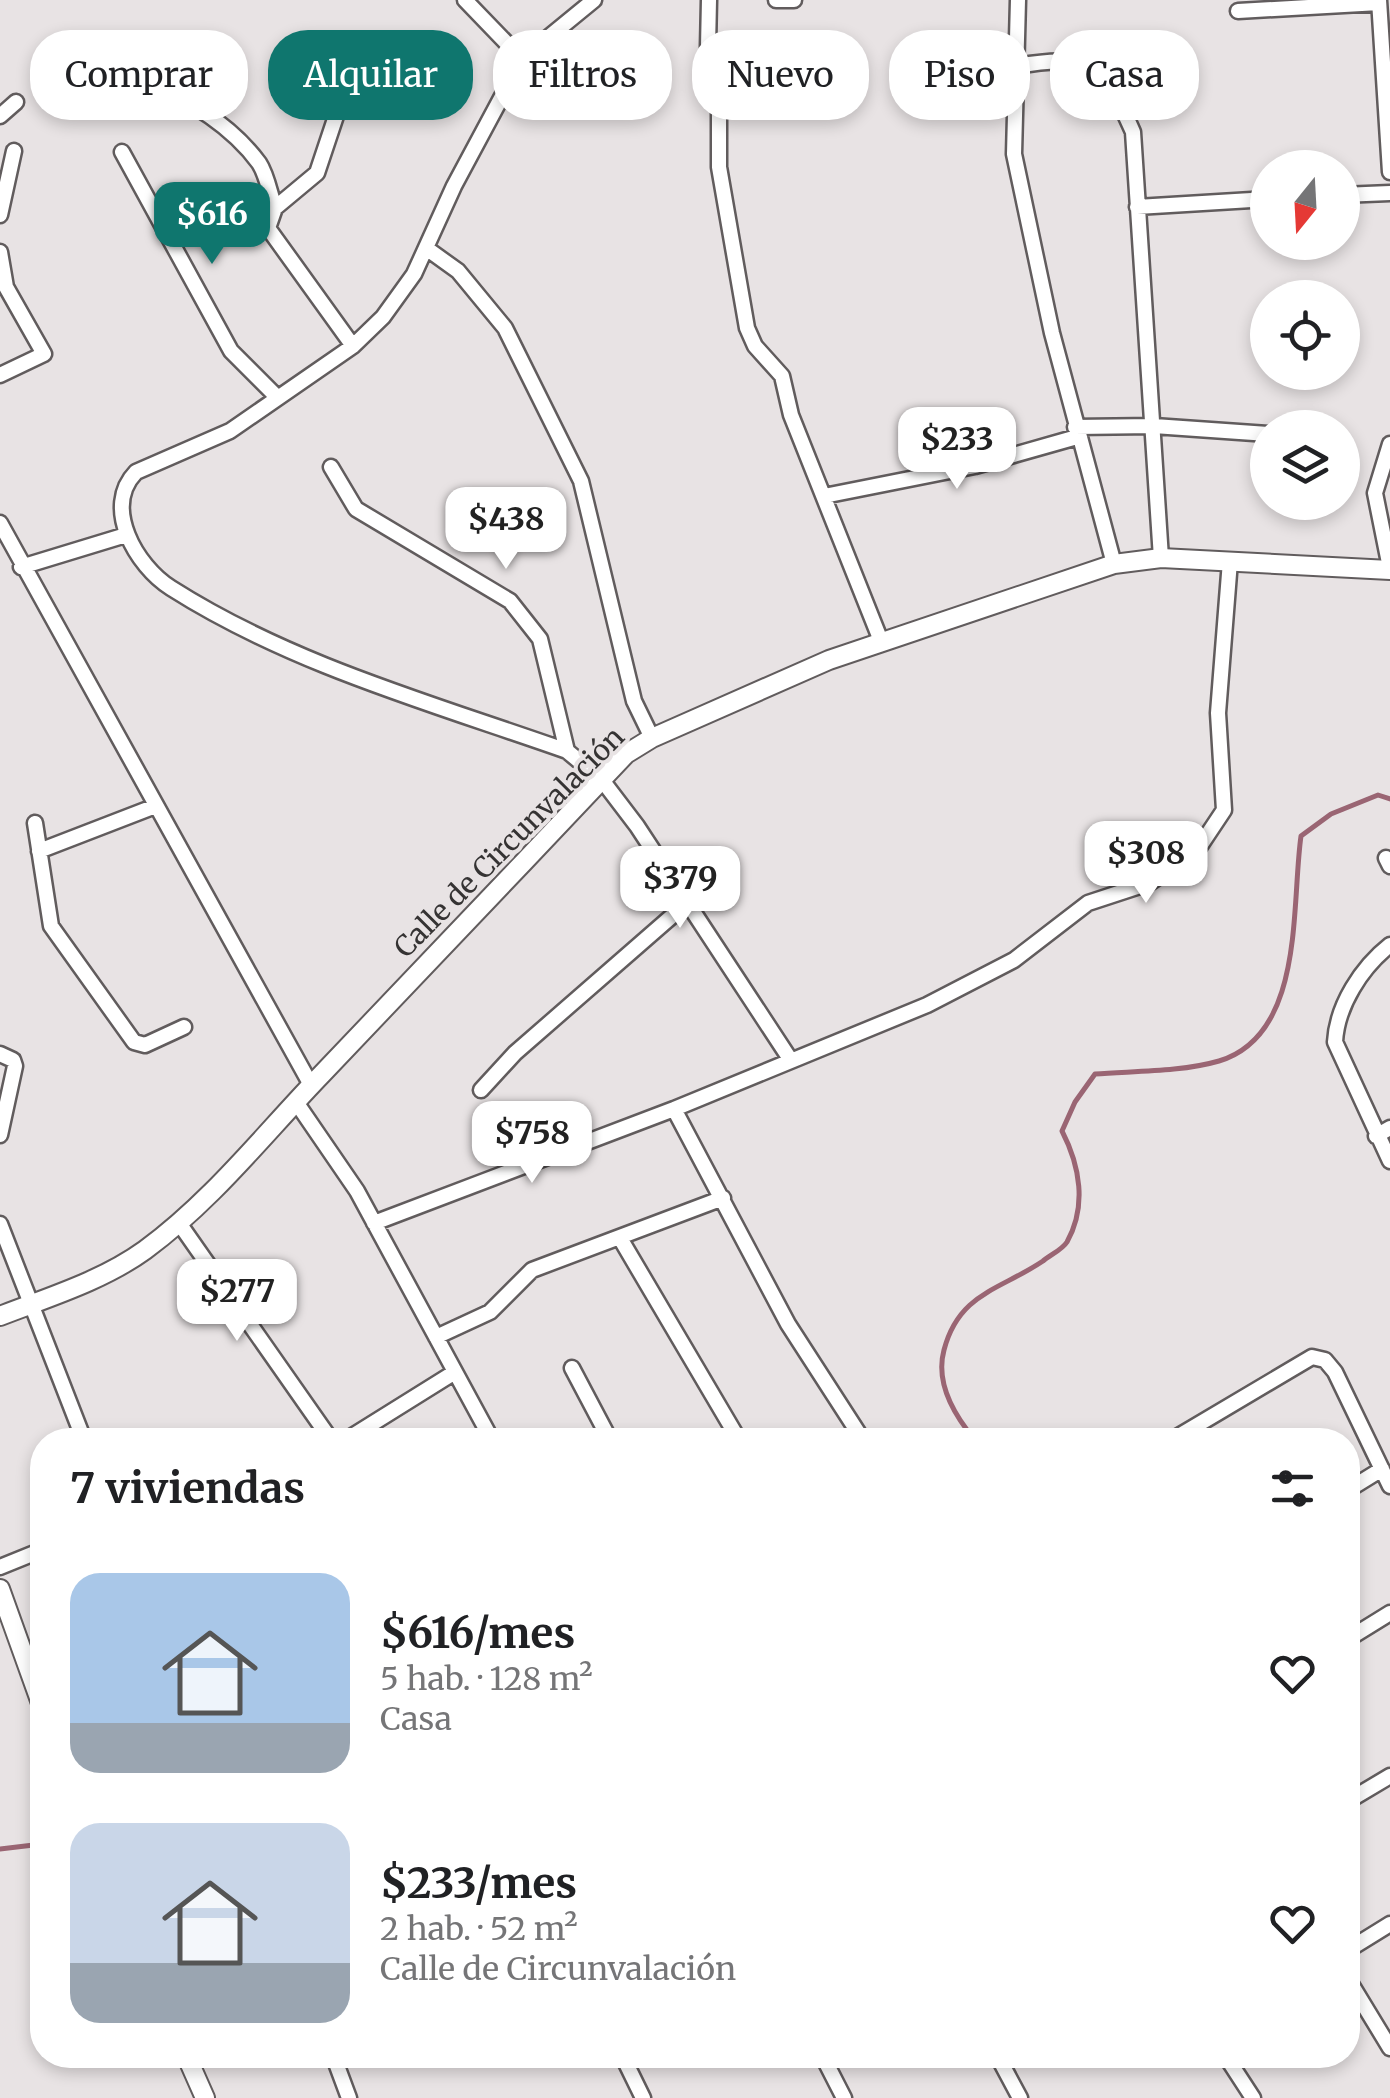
<!DOCTYPE html>
<html lang="es">
<head>
<meta charset="utf-8">
<style>
  :root { --surface:#fff; --page:#f2f2f2; --text:#202124; --muted:#757577; --accent:#0f766e }
  body { margin:0; font-family:Merriweather,serif; background:var(--page); color:var(--text); height:100vh; display:flex; flex-direction:column; font-size:38px; white-space:nowrap }
  * { box-sizing:border-box; margin:0 }
  p { font-size:32px; color:var(--muted) }
  .icon { flex:none; width:55px; height:55px; fill:none; stroke:currentColor; stroke-width:2; stroke-linecap:round; stroke-linejoin:round }
  .map { position:relative; flex:1; overflow:hidden }
  .side { position:absolute; left:30px; top:1428px; width:1330px; height:640px; display:flex; flex-direction:column; background:var(--surface); border-radius:40px; box-shadow:0 5px 15px #0003 }
  .side>* { flex:none }
  .hud { position:absolute; left:30px; top:30px; width:1330px; height:90px; display:flex; gap:20px }
  .needle { width:65px; rotate:198deg }
  .controls { position:absolute; left:1250px; top:150px; display:grid; gap:20px }
  .controls a { display:grid; place-items:center; width:110px; height:110px; border-radius:50%; background:var(--surface); box-shadow:0 5px 15px #0003; font-size:50px }
  .price { position:absolute; translate:-50% -85px; padding:0 22px; border-radius:20px; background:#fff; color:#222; font-size:32px; line-height:65px; filter:drop-shadow(0 2px 5px #0008) }
  .price::after { content:''; position:absolute; left:50%; top:60px; width:30px; height:22px; margin-left:-15px; background:inherit; clip-path:polygon(0 0,100% 0,50% 100%) }
  .price.on { background:var(--accent); color:#fff }
  ul { padding:0; list-style:none }
  li { display:flex; align-items:center; gap:30px; height:250px; padding:0 40px }
  li span { display:grid; place-items:center; flex:none; width:280px; height:200px; border-radius:30px; color:#555 }
  li>.icon { margin-inline-start:auto }
  span .icon { width:120px; height:120px; fill:#fffc; stroke-width:1 }
  li b { font-size:42px }
  h2 { display:flex; justify-content:space-between; align-items:center; height:120px; padding:0 40px; font-size:42px }
  .pill { padding:0 35px; border-radius:40px; background:var(--surface); box-shadow:0 5px 15px #0003; font-size:35px; line-height:90px }
  .pill.on { background:var(--accent); color:#fff }
  .map>svg:first-child { display:block }
</style>
</head>
<body>
<div class="map">
<svg width="1390" height="2098" viewBox="0 0 1390 2098">
  <rect width="100%" height="100%" fill="#e8e3e4"/>
  <g fill="none" stroke-linecap="round" stroke-linejoin="round">
    <!-- stream -->
    <path stroke="#9a6573" stroke-width="5" d="M975,1440C954,1415 935,1383 944,1350C959,1293 1000,1290 1043,1261C1050,1255 1062,1250 1067,1242C1087,1206 1080,1166 1062,1131L1075,1102L1095,1074C1134,1071 1181,1072 1219,1061C1305,1035 1291,906 1301,836L1331,814L1378,795L1390,799
      M0,1849L42,1844"/>
    <defs>
      <path id="minor" d="M465,0L522,59
        M594,0L522,59L454,186L414,274L383,317L353,346L230,431L136,472C102,507 136,566 171,588C292,665 434,704 567,751L602,780L637,826L790,1059
        M709,0L708,47L719,105V167L747,328L755,346L782,376L791,415L881,641
        M776,0H794
        M1018,0L1014,154L1052,333L1114,564
        M1379,0L1390,172
        M1238,11L1379,3
        M1017,66C1091,53 1104,66 1133,132L1161,558
        M137,78C182,96 229,122 259,163C267,175 270,194 275,208
        M0,116L16,102
        M122,152L231,351L278,398
        M1342,195L1390,193
        M1137,207L1268,199
        M0,215L14,151
        M426,248L458,271L505,328L581,481L634,701L652,738
        M0,252L6,287L44,354L0,375
        M353,346L268,228L275,208L317,173L355,59
        M1075,427L1154,426L1268,434
        M1390,444L1375,493L1390,568
        M331,467L356,509L510,601L540,639L567,751
        M824,496L975,466L1077,437
        M0,523L311,1085
        M21,567L126,535
        M35,823L51,926L134,1042L145,1045L184,1027
        M39,851L153,807
        M1386,858L1390,866
        M1390,945C1362,967 1337,1005 1335,1042L1390,1161
        M0,1054L13,1060L15,1066L0,1135
        M481,1090L515,1053L687,903
        M296,1102L357,1191L492,1440
        M674,1109L788,1324L861,1437
        M1376,1136L1390,1128
        M179,1223L331,1440
        M374,1223L674,1109L927,1005L1014,960L1088,903L1149,883L1196,852L1224,810L1218,713L1230,561
        M0,1224L84,1440
        M620,1238L739,1440
        M436,1337L490,1312L532,1270L723,1198
        M572,1368L610,1440
        M346,1440L455,1372
        M1172,1440L1312,1357L1325,1360L1335,1372L1390,1486
        M1348,1490L1382,1469
        M0,1567L42,1550
        M1348,1639L1390,1613
        M1348,1801L1390,1776
        M1348,1950L1390,1924
        M1348,1979L1390,2048
        M333,2055L349,2098
        M622,2055L643,2098
        M822,2055L844,2098
        M997,2055L1020,2098
        M1225,2055L1253,2098"/>
      <path id="tertiary" d="M0,1316C49,1297 102,1281 145,1250C213,1200 264,1134 322,1074C424,967 525,861 626,754L652,738L829,660L1114,564L1161,558L1390,570
        M0,1589L42,1706
        M186,2055L205,2098"/>
    </defs>
    <!-- minor casing -->
    <use href="#minor" stroke="#615c5d" stroke-width="19"/>
    <!-- tertiary casing -->
    <use href="#tertiary" stroke="#615c5d" stroke-width="22"/>
    <!-- minor -->
    <use href="#minor" stroke="#fff" stroke-width="14"/>
    <!-- tertiary -->
    <use href="#tertiary" stroke="#fff" stroke-width="18"/>
  </g>
  <g text-anchor="middle" dominant-baseline="central" stroke-width="8" stroke-linejoin="round" paint-order="stroke">
    <!-- street labels -->
    <g font-size="28" fill="#353333" stroke="#e8e3e4">
      <text transform="translate(509 842) rotate(-45)">Calle de Circunvalación</text>
    </g>
  </g>
</svg>
<div class="controls">
<a><svg class="needle" viewBox="-14 -14 28 28"><path d="M0-13l5 13h-10z" fill="#e53935"/><path d="M0 13l5-13h-10z" fill="#757577"/></svg></a>
<a><svg class="icon" aria-label="locate" viewBox="0 0 24 24"><circle cx="12" cy="12" r="6"/><path d="M12 2v4M12 18v4M2 12h4M18 12h4"/></svg></a>
<a><svg class="icon" aria-label="layers" viewBox="0 0 24 24"><path d="M12 4l9 5-9 5-9-5zM3 14l9 5 9-5"/></svg></a>
</div>
<b class="price on" style="left:212px;top:267px">$616</b>
<b class="price" style="left:957px;top:492px">$233</b>
<b class="price" style="left:506px;top:572px">$438</b>
<b class="price" style="left:1146px;top:906px">$308</b>
<b class="price" style="left:680px;top:931px">$379</b>
<b class="price" style="left:532px;top:1186px">$758</b>
<b class="price" style="left:237px;top:1344px">$277</b>
<div class="hud">
<a class="pill">Comprar</a>
<a class="pill on">Alquilar</a>
<a class="pill">Filtros</a>
<a class="pill">Nuevo</a>
<a class="pill">Piso</a>
<a class="pill">Casa</a>
</div>
<section class="side">
<h2>7 viviendas<svg class="icon" aria-label="filters" viewBox="0 0 24 24"><path d="M4 7h16M4 17h16"/><circle cx="9" cy="7" r="2"/><circle cx="15" cy="17" r="2"/></svg></h2>
<ul>
<li><span style="background:linear-gradient(#a9c7e8 75%,#9aa5b1 0)"><svg class="icon" aria-label="home" viewBox="0 0 24 24"><path d="M3 11l9-7 9 7M6 9v11h12V9"/></svg></span><div><b>$616/mes</b><p>5 hab. · 128 m²</p><p>Casa</p></div><svg class="icon" aria-label="heart" viewBox="0 0 24 24"><path d="M12 20l-8-8c-3-5 5-10 8-4 3-6 11-1 8 4z"/></svg></li>
<li><span style="background:linear-gradient(#c9d6e8 70%,#9aa5b1 0)"><svg class="icon" aria-label="home" viewBox="0 0 24 24"><path d="M3 11l9-7 9 7M6 9v11h12V9"/></svg></span><div><b>$233/mes</b><p>2 hab. · 52 m²</p><p>Calle de Circunvalación</p></div><svg class="icon" aria-label="heart" viewBox="0 0 24 24"><path d="M12 20l-8-8c-3-5 5-10 8-4 3-6 11-1 8 4z"/></svg></li>
</ul>
</section>
</div>
</body>
</html>
